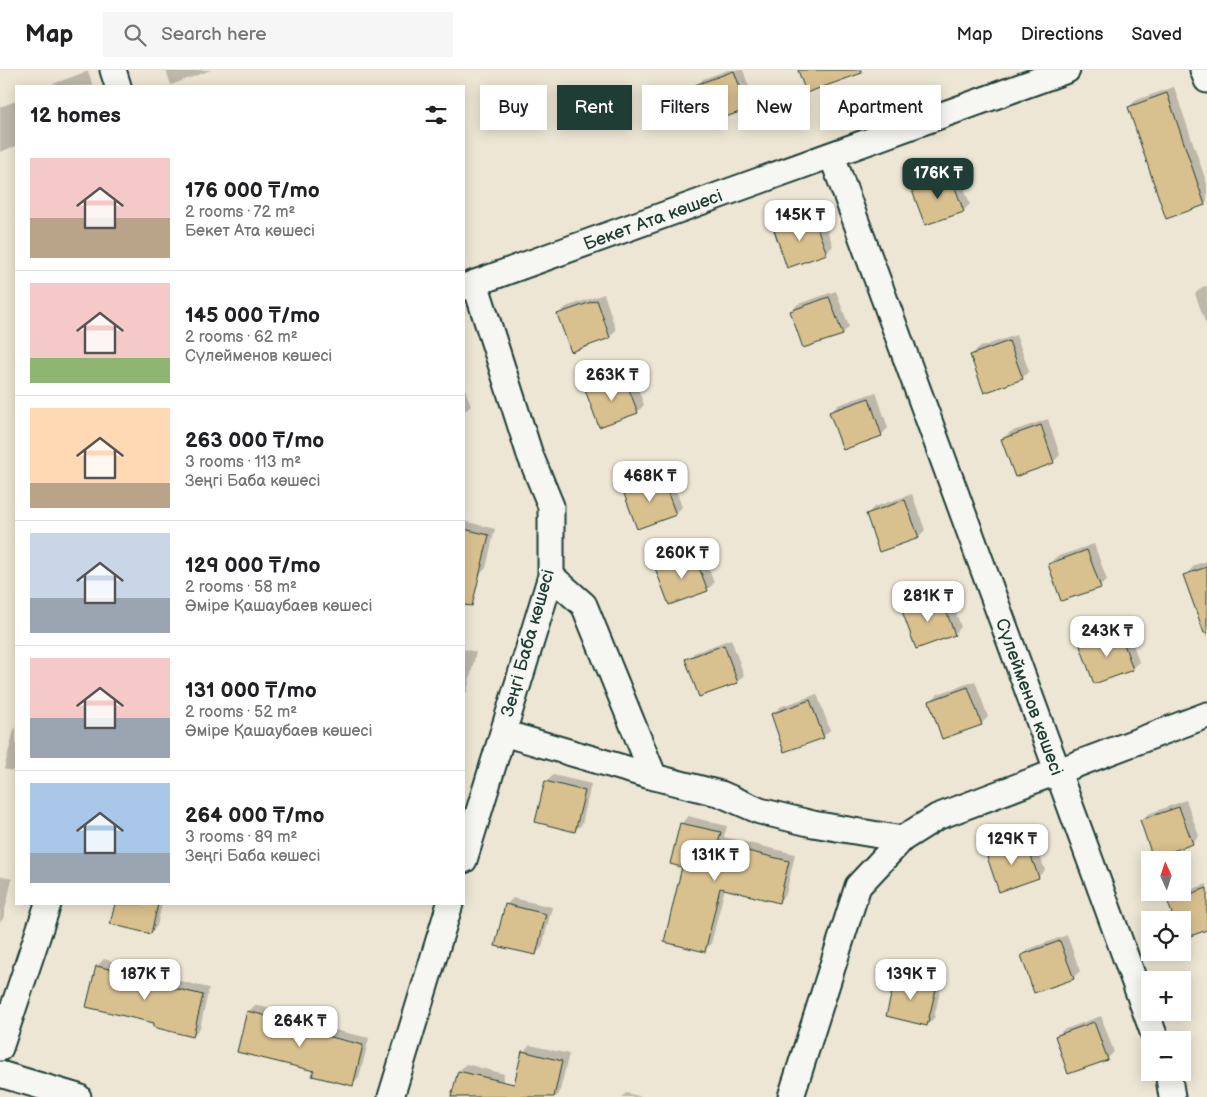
<!DOCTYPE html>
<html lang="en">
<head>
<meta charset="utf-8">
<style>
  :root { --surface:#fff; --page:#f6f6f6; --text:#202124; --muted:#757577; --line:#e0e0e0; --accent:#1f3d34 }
  body { margin:0; font-family:"Balsamiq Sans",sans-serif; background:var(--page); color:var(--text); height:100vh; display:flex; flex-direction:column; font-size:19px; white-space:nowrap }
  * { box-sizing:border-box; margin:0 }
  p { font-size:16px; color:var(--muted) }
  .icon { flex:none; width:28px; height:28px; fill:none; stroke:currentColor; stroke-width:2; stroke-linecap:round; stroke-linejoin:round }
  .map { position:relative; flex:1; overflow:hidden }
  .panel { position:absolute; left:15px; top:15px; width:450px; height:820px; display:flex; flex-direction:column; background:var(--surface); border-radius:0px; box-shadow:0 2px 12px #0003 }
  .panel>* { flex:none }
  .top-card { position:absolute; left:480px; top:15px; width:475px; height:45px; display:flex; gap:10px }
  .needle { width:32px; rotate:357deg }
  .fabs { position:absolute; left:1141px; top:781px; display:grid; gap:10px }
  .fabs a { display:grid; place-items:center; width:50px; height:50px; border-radius:0px; background:var(--surface); box-shadow:0 2px 12px #0003; font-size:25px }
  .price { position:absolute; translate:-50% -42px; padding:0 11px; border-radius:10px; background:#fff; color:#222; font-size:16px; line-height:32px; filter:drop-shadow(0 1px 2px #0008) }
  .price::after { content:''; position:absolute; left:50%; top:30px; width:15px; height:11px; margin-left:-8px; background:inherit; clip-path:polygon(0 0,100% 0,50% 100%) }
  .price.active { background:var(--accent); color:#fff }
  ul { padding:0; list-style:none }
  li { display:flex; align-items:center; gap:15px; height:125px; padding:0 15px }
  li+li { border-top:1px solid var(--line) }
  li span { display:grid; place-items:center; flex:none; width:140px; height:100px; border-radius:0px; color:#555 }
  li>.icon { margin-inline-start:auto }
  span .icon { width:60px; height:60px; fill:#fffc; stroke-width:1 }
  li b { font-size:21px }
  h2 { display:flex; justify-content:space-between; align-items:center; height:60px; padding:0 15px; font-size:21px }
  .chip { padding:0 18px; border-radius:0px; background:var(--surface); box-shadow:0 2px 12px #0003; font-size:18px; line-height:45px }
  .chip.active { background:var(--accent); color:#fff }
  header { display:flex; align-items:center; gap:30px; box-sizing:border-box; height:70px; padding:0 25px; background:var(--surface); border-bottom:1px solid var(--line) }
  header strong { font-size:24px }
  nav { display:flex; gap:28px; margin-inline-start:auto; font-size:18px }
  .search { width:350px; height:45px; background:var(--page); display:flex; align-items:center; gap:12px; box-sizing:border-box; padding:0 18px; border-radius:0px; color:var(--muted); font-size:19px }
  .map>svg:first-child { display:block }
</style>
</head>
<body>
<header>
<strong>Map</strong>
<div class="search"><svg class="icon" aria-label="search" viewBox="0 0 24 24"><circle cx="10" cy="10" r="6"/><path d="M15 15l6 6"/></svg>Search here</div>
<nav><a>Map</a><a>Directions</a><a>Saved</a></nav>
</header>
<div class="map">
<svg width="1207" height="1027" viewBox="0 0 1207 1027">
  <rect width="100%" height="100%" fill="#ede6d4"/>
  <filter id="ink" filterUnits="userSpaceOnUse"><feTurbulence type="fractalNoise" baseFrequency=".02" numOctaves="2"/><feDisplacementMap in="SourceGraphic" scale="10" xChannelSelector="R" yChannelSelector="G"/><feConvolveMatrix kernelMatrix="1 2 1 2 8 2 1 2 1" color-interpolation-filters="sRGB"/></filter>
  <g filter="url(#ink)">
    <!-- shadow -->
    <path fill="#0003" d="M166,0H211L171,15Z
      M728,0H743L754,31L747,38L697,16L703,9Z
      M88,1L93,16H49L50,15Z
      M1174,17L1207,114V131L1204,134L1129,37L1136,30Z
      M16,31V76L0,82V37Z
      M957,98L970,134L963,141L912,118L919,111Z
      M820,140L833,176L826,183L775,161L782,154Z
      M1207,216V257L1195,224L1202,217Z
      M836,221L849,257L842,264L792,241L798,234Z
      M604,224L616,260L610,267L559,244L566,237Z
      M1016,265L1029,301L1022,308L972,285L978,278Z
      M631,300L644,335L637,342L586,320L593,313Z
      M464,316L471,336L464,342Z
      M876,322L888,358L881,365L831,342L838,335Z
      M1048,349L1060,385L1053,392L1003,369L1010,362Z
      M669,401L682,437L675,444L624,421L631,414Z
      M912,424L925,460L918,467L867,444L874,437Z
      M464,451L495,459L486,498L479,505L464,502Z
      M1094,474L1107,510L1100,516L1049,494L1056,487Z
      M701,478L714,513L707,520L657,498L664,491Z
      M1207,491V568L1185,506L1195,495Z
      M948,521L961,557L954,564L903,541L910,535Z
      M1127,556L1139,592L1132,599L1082,576L1089,570Z
      M731,569L744,605L737,612L687,590L694,583Z
      M464,579L476,582L467,622L464,625Z
      M975,611L988,647L981,654L931,631L938,624Z
      M817,624L830,660L823,667L773,644L780,637Z
      M16,657V702L4,699L14,660Z
      M553,705L591,714L582,754L575,761L546,712Z
      M1186,730L1199,766L1192,773L1141,751L1148,744Z
      M688,746L727,756L724,767L795,784L786,824L779,831L725,818L711,874L704,881L684,796L672,793L682,753Z
      M1032,764L1045,800L1038,807L987,784L994,777Z
      M0,806L12,809L3,849L0,852Z
      M1207,814V859L1182,850H1176L1169,832L1176,825Z
      M513,828L552,837L542,877L536,884L506,835Z
      M116,834H162L157,856L150,863L112,853Z
      M1067,865L1080,901L1073,908L1022,886L1029,879Z
      M104,889L143,899L142,902L209,918L200,958L193,965L155,952L97,896Z
      M905,899L943,908L934,948L927,955L898,906Z
      M255,935L294,944L292,950L369,968L359,1008L352,1015L315,1000L248,942Z
      M1101,946L1114,982L1107,989L1056,967L1063,960Z
      M530,975L569,984L559,1024L556,1027H536L523,982Z
      M466,994L504,1004L499,1027H453L459,1001Z
      M626,1023L642,1027H622Z"/>
    <!-- building -->
    <path fill="#d9c08f" stroke="#1f3d34" d="M798,0H861L862,3L806,23Z
      M734,1L748,39L709,53L695,15Z
      M1167,23L1205,135L1166,149L1128,37Z
      M950,104L964,142L925,155L911,118Z
      M813,147L827,184L787,198L774,160Z
      M829,227L843,265L803,278L790,241Z
      M597,230L610,268L571,282L557,244Z
      M1009,271L1023,309L984,323L970,285Z
      M624,306L638,343L599,357L585,320Z
      M869,328L882,366L843,380L829,342Z
      M1041,355L1054,393L1015,407L1001,369Z
      M662,407L676,445L637,459L623,421Z
      M905,430L919,468L879,482L866,444Z
      M464,459L489,465L472,536L464,535Z
      M1087,480L1101,518L1061,531L1048,494Z
      M694,484L708,521L669,535L655,498Z
      M1207,497V563H1204L1183,505Z
      M941,527L955,565L916,579L902,541Z
      M1120,562L1133,600L1094,614L1080,576Z
      M724,575L738,613L699,627L685,589Z
      M968,617L982,655L942,669L929,631Z
      M810,630L824,668L784,682L771,644Z
      M545,711L585,721L575,762L535,752Z
      M1179,737L1193,774L1153,788L1140,750Z
      M680,753L721,762L718,774L789,791L779,833L720,818L705,882L664,872L682,797L670,794Z
      M1025,770L1039,808L999,822L986,784Z
      M1207,818V860L1182,869V850H1174L1168,832Z
      M115,834H158L151,864L110,854Z
      M505,834L546,844L536,885L495,876Z
      M1060,871L1074,909L1034,923L1021,885Z
      M96,896L137,905L136,909L203,925L193,967L153,957L154,953L86,937Z
      M896,905L937,915L927,956L886,946Z
      M247,941L288,951L286,956L363,975L353,1016L312,1006L314,1001L237,982Z
      M1094,952L1108,990L1068,1004L1055,966Z
      M522,981L562,991L554,1027H451L458,1001L514,1014Z"/>
    <g fill="none" stroke-linecap="round" stroke-linejoin="round">
      <defs>
        <path id="street" d="M113,0L118,16
          M1203,0L1207,10
          M832,86L1156,970
          M464,217L1067,0
          M551,506L584,535L654,707L721,724L760,741L813,754L902,769
          M503,663L654,707
          M464,790L551,506V436L530,385L475,213
          M0,978L48,834
          M1168,1002L1172,1027
          M0,1004L78,1027
          M391,1027L450,834
          M791,1027L858,816L902,769L937,747L1207,645"/>
      </defs>
      <!-- street casing -->
      <use href="#street" stroke="#1f3d34" stroke-width="29"/>
      <!-- street -->
      <use href="#street" stroke="#f6f6f2" stroke-width="25"/>
    </g>
  </g>
  <g text-anchor="middle" dominant-baseline="central" stroke-width="5" stroke-linejoin="round" paint-order="stroke">
    <!-- street labels -->
    <g font-size="18" fill="#1f3d34" stroke="#f6f6f2">
      <text transform="translate(653 150) rotate(-20)">Бекет Ата көшесі</text>
      <text transform="translate(528 573) rotate(-74)">Зеңгі Баба көшесі</text>
      <text transform="translate(1029 627) rotate(70)">Сүлейменов көшесі</text>
    </g>
  </g>
</svg>
<div class="fabs">
<a><svg class="needle" viewBox="-14 -14 28 28"><path d="M0-13l5 13h-10z" fill="#e53935"/><path d="M0 13l5-13h-10z" fill="#757577"/></svg></a>
<a><svg class="icon" aria-label="locate" viewBox="0 0 24 24"><circle cx="12" cy="12" r="6"/><path d="M12 2v4M12 18v4M2 12h4M18 12h4"/></svg></a>
<a>+</a>
<a>−</a>
</div>
<b class="price active" style="left:938px;top:130px">176K ₸</b>
<b class="price" style="left:800px;top:172px">145K ₸</b>
<b class="price" style="left:612px;top:332px">263K ₸</b>
<b class="price" style="left:650px;top:433px">468K ₸</b>
<b class="price" style="left:682px;top:510px">260K ₸</b>
<b class="price" style="left:928px;top:553px">281K ₸</b>
<b class="price" style="left:1107px;top:588px">243K ₸</b>
<b class="price" style="left:1012px;top:796px">129K ₸</b>
<b class="price" style="left:715px;top:812px">131K ₸</b>
<b class="price" style="left:145px;top:931px">187K ₸</b>
<b class="price" style="left:911px;top:931px">139K ₸</b>
<b class="price" style="left:300px;top:978px">264K ₸</b>
<div class="top-card">
<a class="chip">Buy</a>
<a class="chip active">Rent</a>
<a class="chip">Filters</a>
<a class="chip">New</a>
<a class="chip">Apartment</a>
</div>
<section class="panel">
<h2>12 homes<svg class="icon" aria-label="filters" viewBox="0 0 24 24"><path d="M4 7h16M4 17h16"/><circle cx="9" cy="7" r="2"/><circle cx="15" cy="17" r="2"/></svg></h2>
<ul>
<li><span style="background:linear-gradient(#f6c9c9 60%,#b9a48a 0)"><svg class="icon" aria-label="home" viewBox="0 0 24 24"><path d="M3 11l9-7 9 7M6 9v11h12V9"/></svg></span><div><b>176 000 ₸/mo</b><p>2 rooms · 72 m²</p><p>Бекет Ата көшесі</p></div></li>
<li><span style="background:linear-gradient(#f6c9c9 75%,#8fb573 0)"><svg class="icon" aria-label="home" viewBox="0 0 24 24"><path d="M3 11l9-7 9 7M6 9v11h12V9"/></svg></span><div><b>145 000 ₸/mo</b><p>2 rooms · 62 m²</p><p>Сүлейменов көшесі</p></div></li>
<li><span style="background:linear-gradient(#ffd9b3 75%,#b9a48a 0)"><svg class="icon" aria-label="home" viewBox="0 0 24 24"><path d="M3 11l9-7 9 7M6 9v11h12V9"/></svg></span><div><b>263 000 ₸/mo</b><p>3 rooms · 113 m²</p><p>Зеңгі Баба көшесі</p></div></li>
<li><span style="background:linear-gradient(#c9d6e8 65%,#9aa5b1 0)"><svg class="icon" aria-label="home" viewBox="0 0 24 24"><path d="M3 11l9-7 9 7M6 9v11h12V9"/></svg></span><div><b>129 000 ₸/mo</b><p>2 rooms · 58 m²</p><p>Әміре Қашаубаев көшесі</p></div></li>
<li><span style="background:linear-gradient(#f6c9c9 60%,#9aa5b1 0)"><svg class="icon" aria-label="home" viewBox="0 0 24 24"><path d="M3 11l9-7 9 7M6 9v11h12V9"/></svg></span><div><b>131 000 ₸/mo</b><p>2 rooms · 52 m²</p><p>Әміре Қашаубаев көшесі</p></div></li>
<li><span style="background:linear-gradient(#a9c7e8 70%,#9aa5b1 0)"><svg class="icon" aria-label="home" viewBox="0 0 24 24"><path d="M3 11l9-7 9 7M6 9v11h12V9"/></svg></span><div><b>264 000 ₸/mo</b><p>3 rooms · 89 m²</p><p>Зеңгі Баба көшесі</p></div></li>
</ul>
</section>
</div>
</body>
</html>
